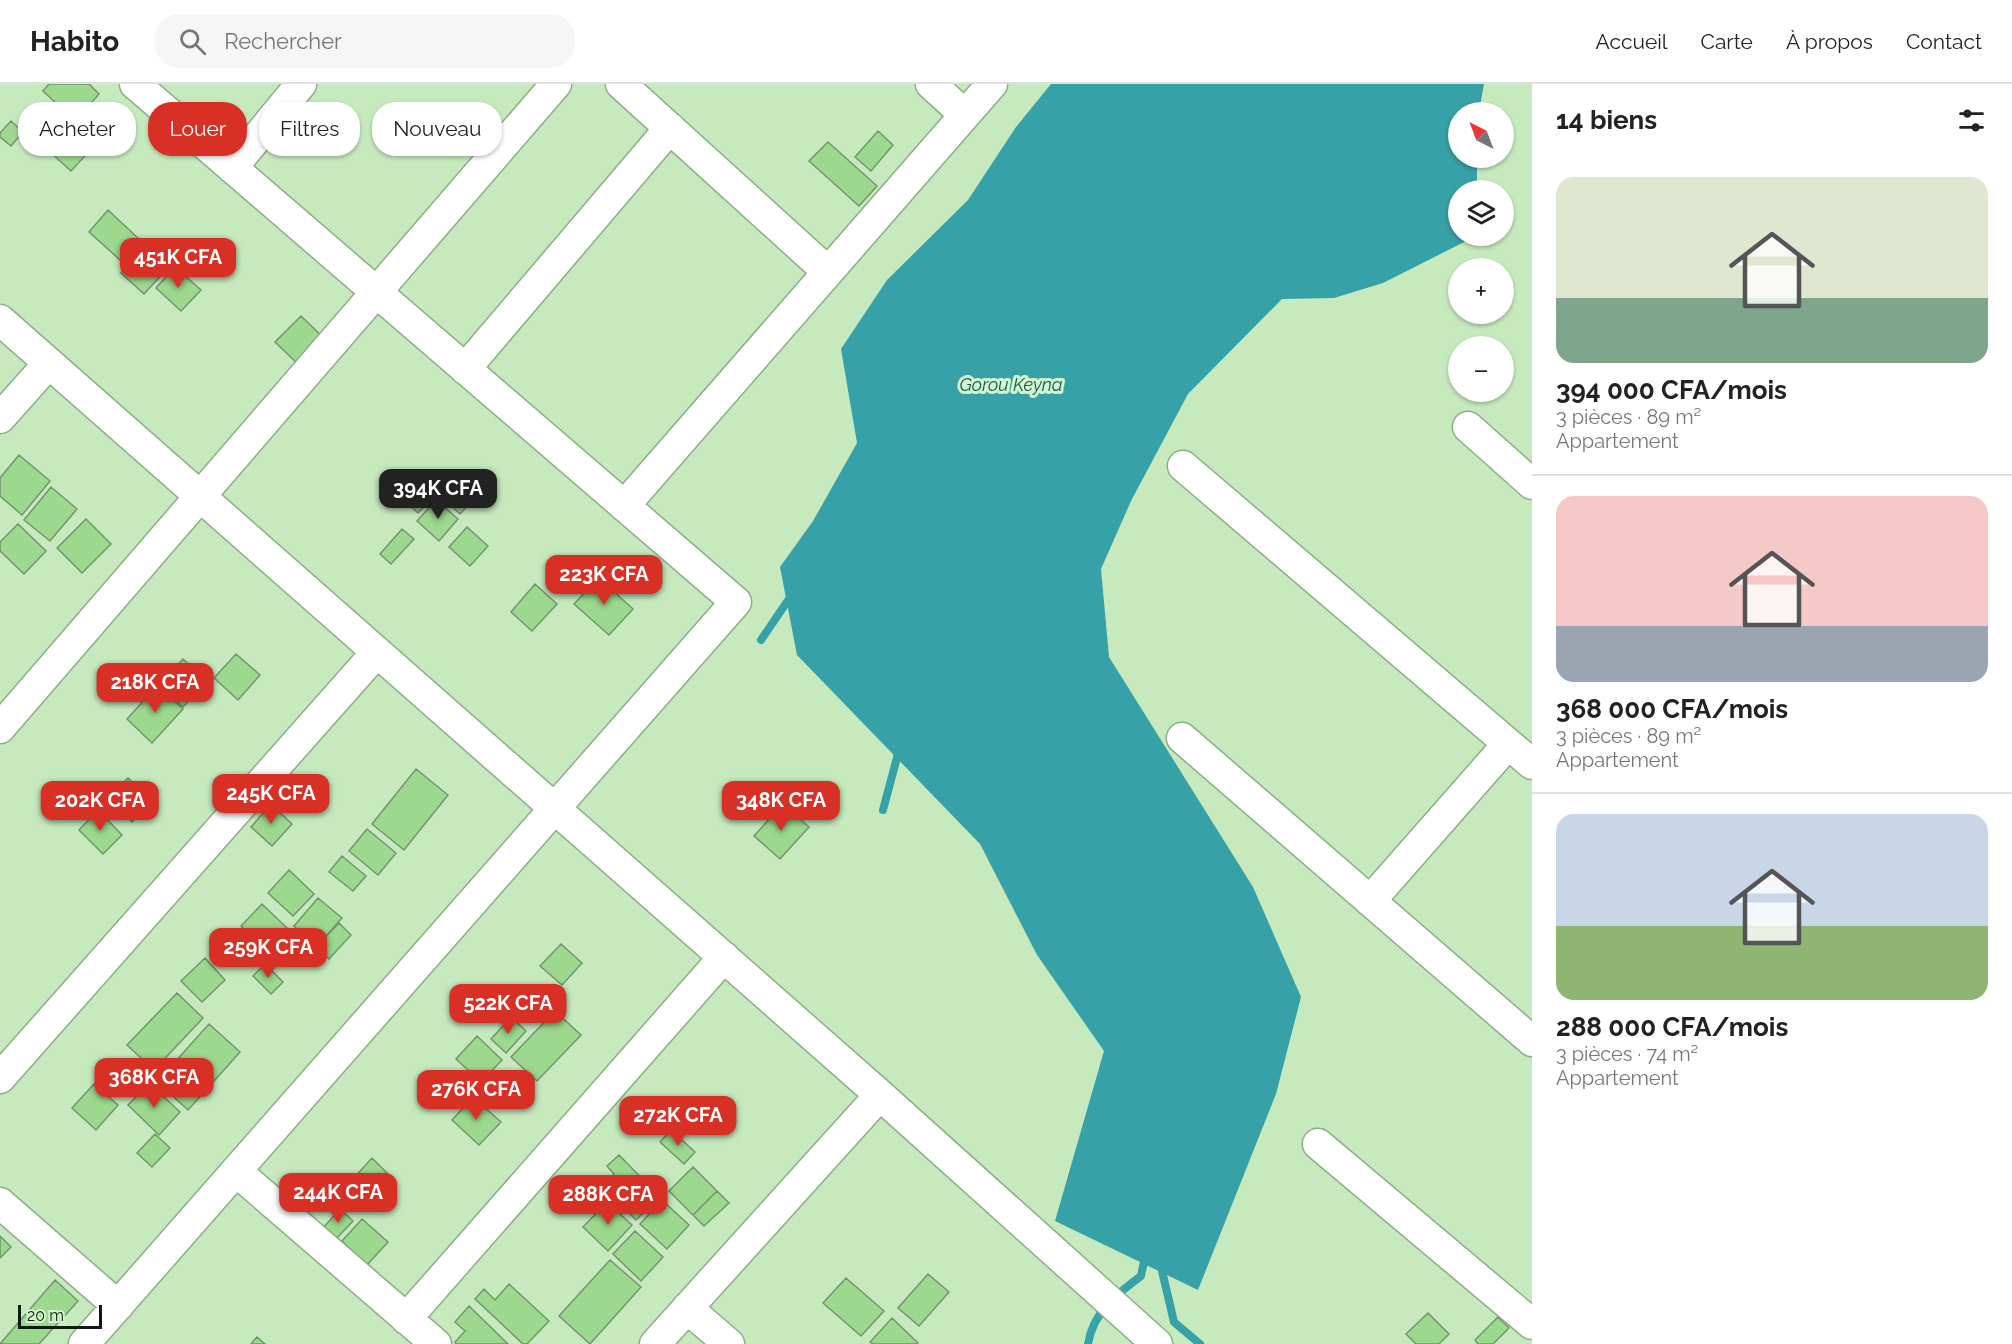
<!DOCTYPE html>
<html lang="fr">
<head>
<meta charset="utf-8">
<style>
  :root { --surface:#fff; --page:#f6f6f6; --text:#222; --muted:#767676; --line:#e0e0e0; --accent:#d93025 }
  body { margin:0; font-family:Raleway,sans-serif; background:var(--page); color:var(--text); height:100vh; display:flex; flex-direction:column; font-size:22px; white-space:nowrap }
  * { box-sizing:border-box; margin:0 }
  p { font-size:20px; color:var(--muted) }
  .icon { flex:none; width:33px; height:33px; fill:none; stroke:currentColor; stroke-width:2; stroke-linecap:round; stroke-linejoin:round }
  .map { position:relative; flex:1; overflow:hidden }
  .sheet { display:flex; flex-direction:column; background:var(--surface); width:480px }
  .sheet>* { flex:none }
  .hud { position:absolute; left:18px; top:18px; width:570px; height:54px; display:flex; gap:12px }
  .needle { width:39px; rotate:318deg }
  .tools { position:absolute; left:1448px; top:18px; display:grid; gap:12px }
  .tools a { display:grid; place-items:center; width:66px; height:66px; border-radius:50%; background:var(--surface); box-shadow:0 2px 4px #0004; font-size:30px }
  .scale { position:absolute; left:18px; bottom:15px; width:84px; box-sizing:border-box; padding-left:6px; border:3px solid #0f1c0d; border-top:0; font-size:16px; line-height:21px; white-space:nowrap; color:#0f1c0d; -webkit-text-stroke:4px #d3f7cb; paint-order:stroke }
  .price { position:absolute; translate:-50% -51px; padding:0 14px; border-radius:12px; background:var(--accent); color:#fff; font-size:20px; line-height:39px; filter:drop-shadow(0 2px 3px #0008) }
  .price::after { content:''; position:absolute; left:50%; top:36px; width:18px; height:14px; margin-left:-9px; background:inherit; clip-path:polygon(0 0,100% 0,50% 100%) }
  .price.active { background:#222; color:#fff }
  ul { padding:0; list-style:none }
  li { display:grid; align-content:center; gap:12px; height:318px; padding:0 24px }
  li+li { border-top:2px solid var(--line) }
  li span { display:grid; place-items:center; height:186px; border-radius:18px; color:#555 }
  li>.icon { margin-inline-start:auto }
  span .icon { width:108px; height:108px; fill:#fffc; stroke-width:1 }
  li b { font-size:26px }
  h2 { display:flex; justify-content:space-between; align-items:center; height:72px; padding:0 24px; font-size:26px }
  .pill { padding:0 21px; border-radius:24px; background:var(--surface); box-shadow:0 2px 4px #0004; font-size:21px; line-height:54px }
  .pill.active { background:var(--accent); color:#fff }
  header { display:flex; align-items:center; gap:36px; box-sizing:border-box; height:84px; padding:0 30px; background:var(--surface); border-bottom:2px solid var(--line) }
  header strong { font-size:28px }
  nav { display:flex; gap:33px; margin-inline-start:auto; font-size:21px }
  .search { width:420px; height:54px; background:var(--page); display:flex; align-items:center; gap:15px; box-sizing:border-box; padding:0 21px; border-radius:24px; color:var(--muted); font-size:22px }
  main { display:flex; flex:1; min-height:0 }
  .map>svg:first-child { display:block }
</style>
</head>
<body>
<header>
<strong>Habito</strong>
<div class="search"><svg class="icon" aria-label="search" viewBox="0 0 24 24"><circle cx="10" cy="10" r="6"/><path d="M15 15l6 6"/></svg>Rechercher</div>
<nav><a>Accueil</a><a>Carte</a><a>À propos</a><a>Contact</a></nav>
</header>
<main>
<div class="map">
<svg width="1532" height="1260" viewBox="0 0 1532 1260">
  <rect width="100%" height="100%" fill="#c6eabe"/>
  <!-- water -->
  <path fill="#36a1a6" d="M1051,0H1484L1479,28H1458V74H1477V106H1458V152H1476L1383,199L1334,214L1282,215L1188,310L1131,417L1101,485L1109,573L1253,803L1301,913L1276,1010L1198,1206L1055,1137L1104,967L1037,871L980,760L797,571L780,483L813,437L857,359L841,265L887,196L968,116L1016,43Z"/>
  <g fill="none" stroke-linecap="round" stroke-linejoin="round">
    <!-- stream -->
    <path stroke="#36a1a6" stroke-width="8" d="M761,556L793,509
      M883,726L899,666
      M1163,1178L1162,1187L1174,1238L1200,1260
      M1088,1260C1093,1228 1117,1210 1141,1192L1146,1168"/>
  </g>
  <!-- building -->
  <path fill="#9cd98f" stroke="#73956c" stroke-width="1.5" d="M49,0H89L99,10L75,37L43,7Z
    M30,27L39,36L28,49L19,40Z
    M11,37L23,48L11,62L0,53V49Z
    M73,43L94,62L71,87L50,68Z
    M878,47L893,61L871,87L855,73Z
    M828,58L877,102L859,122L809,77Z
    M108,126L139,155L120,176L89,148Z
    M144,164L167,185L144,210L121,189Z
    M175,183L201,206L181,227L156,204Z
    M301,232L326,256L300,282L275,258Z
    M19,371L50,397L22,431L0,412V394Z
    M456,388L479,409L460,430L437,409Z
    M51,403L77,425L50,457L24,436Z
    M426,403L435,411L418,429L409,421Z
    M436,416L458,435L439,457L417,437Z
    M86,435L111,460L82,489L57,464Z
    M18,440L46,467L24,490L0,467V458Z
    M467,443L488,462L470,482L449,463Z
    M402,445L414,455L391,480L380,470Z
    M599,494L633,525L609,551L574,520Z
    M535,500L557,520L532,547L511,528Z
    M236,570L260,591L238,616L214,594Z
    M183,575L207,597L183,623L159,601Z
    M157,602L183,625L152,659L127,635Z
    M416,685L448,711L404,766L372,740Z
    M128,694L153,718L132,738L108,714Z
    M271,720L292,740L272,762L251,743Z
    M783,720L809,743L780,775L754,752Z
    M98,726L122,751L103,770L79,746Z
    M367,745L396,769L378,791L349,767Z
    M342,772L366,792L353,807L329,788Z
    M289,786L314,810L293,832L268,809Z
    M318,814L342,834L316,863L294,842Z
    M262,820L287,844L265,866L241,842Z
    M339,839L351,851L329,875L316,863Z
    M561,860L582,879L562,901L540,882Z
    M205,874L225,896L202,918L181,897Z
    M265,880L283,898L271,910L253,892Z
    M177,909L203,934L154,986L127,961Z
    M555,927L581,951L537,997L511,973Z
    M511,933L526,947L506,969L491,955Z
    M209,940L240,968L188,1026L157,998Z
    M477,952L502,976L481,998L456,975Z
    M149,999L180,1028L159,1051L128,1021Z
    M94,1000L118,1021L96,1046L72,1024Z
    M473,1013L501,1038L479,1061L452,1036Z
    M671,1046L695,1068L684,1080L660,1058Z
    M155,1050L170,1064L152,1083L137,1069Z
    M619,1071L660,1113L636,1136L602,1102L614,1090L607,1082Z
    M372,1074L394,1096L372,1119L350,1098Z
    M693,1083L717,1107L693,1131L669,1107Z
    M717,1107L729,1119L704,1142L693,1131Z
    M662,1116L689,1141L667,1165L640,1140Z
    M607,1118L632,1141L608,1167L583,1143Z
    M340,1125L353,1137L336,1155L323,1144Z
    M362,1135L388,1158L367,1181L342,1157Z
    M635,1147L663,1173L641,1197L613,1170Z
    M0,1152L11,1163L0,1174Z
    M610,1176L641,1203L590,1260L559,1232Z
    M928,1190L949,1208L919,1242L898,1224Z
    M846,1194L884,1227L861,1252L823,1219Z
    M55,1196L78,1217L39,1260H0Z
    M509,1200L549,1237L527,1260H523L475,1215L484,1205L495,1216Z
    M469,1222L508,1260H456L455,1258L465,1247L455,1238Z
    M1428,1229L1449,1250L1439,1260H1416L1406,1250Z
    M1498,1233L1509,1244L1493,1260H1478L1475,1256Z
    M892,1234L918,1259L917,1260H873L870,1258Z
    M257,1253L265,1260H251Z"/>
  <g fill="none" stroke-linecap="round" stroke-linejoin="round">
    <defs>
      <path id="minor" d="M621,0L828,188
        M931,0L965,31
        M232,84L301,0
        M0,236L880,1011L1157,1260
        M465,285L670,44
        M0,334L49,279
        M1468,343L1532,400
        M1183,382L1532,680
        M624,422L992,0
        M0,644L556,0
        M1182,654L1532,957
        M1370,817L1508,660
        M0,994L377,568
        M1318,1060L1532,1240
        M236,1087L436,1260
        M0,1119L118,1222
        M687,1224L729,1260
        M406,1235L724,873
        M84,1260L736,518L135,0
        M655,1260L880,1011"/>
    </defs>
    <!-- minor casing -->
    <use href="#minor" stroke="#8cae85" stroke-width="33"/>
    <!-- minor -->
    <use href="#minor" stroke="#fff" stroke-width="30"/>
  </g>
  <g text-anchor="middle" dominant-baseline="central" stroke-width="6" stroke-linejoin="round" paint-order="stroke">
    <!-- water labels -->
    <g font-size="18" font-style="italic" fill="#195457" stroke="#d3f7cb">
      <text x="1011" y="300">Gorou Keyna</text>
    </g>
  </g>
</svg>
<div class="tools">
<a><svg class="needle" viewBox="-14 -14 28 28"><path d="M0-13l5 13h-10z" fill="#e53935"/><path d="M0 13l5-13h-10z" fill="#767676"/></svg></a>
<a><svg class="icon" aria-label="layers" viewBox="0 0 24 24"><path d="M12 4l9 5-9 5-9-5zM3 14l9 5 9-5"/></svg></a>
<a>+</a>
<a>−</a>
</div>
<div class="scale">20 m</div>
<b class="price" style="left:178px;top:205px">451K CFA</b>
<b class="price active" style="left:438px;top:436px">394K CFA</b>
<b class="price" style="left:604px;top:522px">223K CFA</b>
<b class="price" style="left:155px;top:630px">218K CFA</b>
<b class="price" style="left:271px;top:741px">245K CFA</b>
<b class="price" style="left:100px;top:748px">202K CFA</b>
<b class="price" style="left:781px;top:748px">348K CFA</b>
<b class="price" style="left:268px;top:895px">259K CFA</b>
<b class="price" style="left:508px;top:951px">522K CFA</b>
<b class="price" style="left:154px;top:1025px">368K CFA</b>
<b class="price" style="left:476px;top:1037px">276K CFA</b>
<b class="price" style="left:678px;top:1063px">272K CFA</b>
<b class="price" style="left:338px;top:1140px">244K CFA</b>
<b class="price" style="left:608px;top:1142px">288K CFA</b>
<div class="hud">
<a class="pill">Acheter</a>
<a class="pill active">Louer</a>
<a class="pill">Filtres</a>
<a class="pill">Nouveau</a>
</div>
</div>
<section class="sheet">
<h2>14 biens<svg class="icon" aria-label="filters" viewBox="0 0 24 24"><path d="M4 7h16M4 17h16"/><circle cx="9" cy="7" r="2"/><circle cx="15" cy="17" r="2"/></svg></h2>
<ul>
<li><span style="background:linear-gradient(#dfe7d0 65%,#7fa58c 0)"><svg class="icon" aria-label="home" viewBox="0 0 24 24"><path d="M3 11l9-7 9 7M6 9v11h12V9"/></svg></span><div><b>394 000 CFA/mois</b><p>3 pièces · 89 m²</p><p>Appartement</p></div></li>
<li><span style="background:linear-gradient(#f6c9c9 70%,#9aa5b1 0)"><svg class="icon" aria-label="home" viewBox="0 0 24 24"><path d="M3 11l9-7 9 7M6 9v11h12V9"/></svg></span><div><b>368 000 CFA/mois</b><p>3 pièces · 89 m²</p><p>Appartement</p></div></li>
<li><span style="background:linear-gradient(#c9d6e8 60%,#8fb573 0)"><svg class="icon" aria-label="home" viewBox="0 0 24 24"><path d="M3 11l9-7 9 7M6 9v11h12V9"/></svg></span><div><b>288 000 CFA/mois</b><p>3 pièces · 74 m²</p><p>Appartement</p></div></li>
</ul>
</section>
</main>
</body>
</html>
